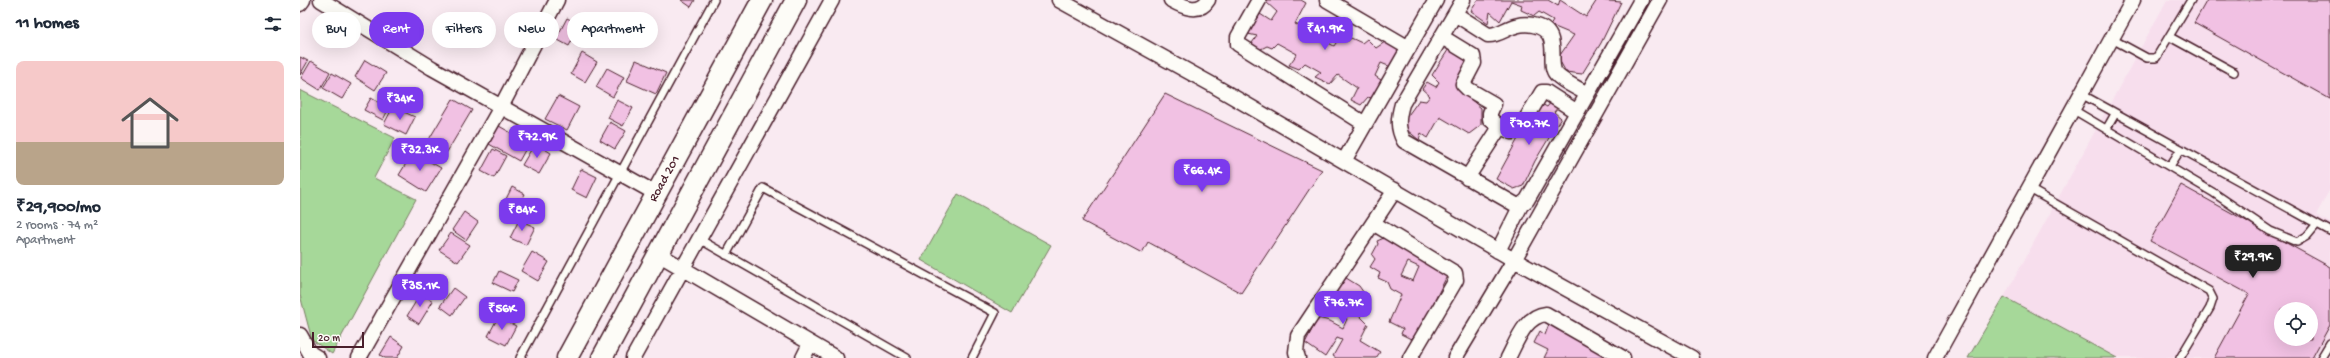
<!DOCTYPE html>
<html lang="en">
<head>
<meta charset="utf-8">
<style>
  :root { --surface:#fff; --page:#f2f2f3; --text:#1f2937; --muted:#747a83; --accent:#7c3aed }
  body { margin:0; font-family:"Gochi Hand",sans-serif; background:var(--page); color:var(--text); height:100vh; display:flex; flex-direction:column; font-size:15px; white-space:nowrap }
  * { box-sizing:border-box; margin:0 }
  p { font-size:13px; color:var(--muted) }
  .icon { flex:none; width:22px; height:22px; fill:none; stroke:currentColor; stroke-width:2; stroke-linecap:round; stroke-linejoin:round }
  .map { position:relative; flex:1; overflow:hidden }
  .details { display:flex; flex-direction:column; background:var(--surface); width:300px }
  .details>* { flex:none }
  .hud { position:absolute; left:12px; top:12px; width:380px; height:36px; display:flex; gap:8px }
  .buttons { position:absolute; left:1974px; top:302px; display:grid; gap:8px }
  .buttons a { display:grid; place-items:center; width:44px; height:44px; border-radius:50%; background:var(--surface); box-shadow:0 4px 16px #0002; font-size:20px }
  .scale { position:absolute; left:12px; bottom:10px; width:52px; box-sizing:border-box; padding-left:4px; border:2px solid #4a1f2b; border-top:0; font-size:11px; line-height:14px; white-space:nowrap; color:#4a1f2b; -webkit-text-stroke:3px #fdfcf7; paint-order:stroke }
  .price { position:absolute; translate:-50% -34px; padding:0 9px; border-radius:8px; background:var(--accent); color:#fff; font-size:13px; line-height:26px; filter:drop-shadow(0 1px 2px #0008) }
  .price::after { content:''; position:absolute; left:50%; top:24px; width:12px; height:9px; margin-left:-6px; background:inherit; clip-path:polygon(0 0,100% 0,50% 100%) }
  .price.on { background:#222; color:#fff }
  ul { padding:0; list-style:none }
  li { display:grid; align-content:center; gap:8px; height:212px; padding:0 16px }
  li span { display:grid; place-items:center; height:124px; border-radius:8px; color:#555 }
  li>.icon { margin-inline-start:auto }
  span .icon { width:72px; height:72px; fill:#fffc; stroke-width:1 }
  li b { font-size:17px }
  h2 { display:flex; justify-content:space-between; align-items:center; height:48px; padding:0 16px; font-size:17px }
  .chip { padding:0 14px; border-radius:18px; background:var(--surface); box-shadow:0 4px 16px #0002; font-size:14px; line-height:36px }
  .chip.on { background:var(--accent); color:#fff }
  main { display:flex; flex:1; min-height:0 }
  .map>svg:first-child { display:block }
</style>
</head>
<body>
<main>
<section class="details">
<h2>11 homes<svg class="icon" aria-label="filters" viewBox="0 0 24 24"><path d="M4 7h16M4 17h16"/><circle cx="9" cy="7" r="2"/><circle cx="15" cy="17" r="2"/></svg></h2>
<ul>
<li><span style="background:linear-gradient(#f6c9c9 65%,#b9a48a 0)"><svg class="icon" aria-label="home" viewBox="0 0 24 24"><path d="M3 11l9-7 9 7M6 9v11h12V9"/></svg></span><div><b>₹29,900/mo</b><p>2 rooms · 74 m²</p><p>Apartment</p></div></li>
</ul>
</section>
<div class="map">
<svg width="2030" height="358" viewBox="0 0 2030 358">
  <rect width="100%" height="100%" fill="#f9eaf1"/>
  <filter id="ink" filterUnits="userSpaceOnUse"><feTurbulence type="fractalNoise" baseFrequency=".025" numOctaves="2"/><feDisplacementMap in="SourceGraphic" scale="8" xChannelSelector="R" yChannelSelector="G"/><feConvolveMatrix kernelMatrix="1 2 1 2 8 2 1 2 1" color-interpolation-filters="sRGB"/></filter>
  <g filter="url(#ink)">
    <!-- built -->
    <path fill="#f7deed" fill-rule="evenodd" d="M1867,0H2030V189L2016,215L2030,223V352L2027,358H1817L1704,297ZM1981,309H2011V339H1981Z"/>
    <!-- green -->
    <path fill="#a6d899" stroke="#787c62" d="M0,90L95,138L74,178L116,199L32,354L12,340L0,295Z
      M658,194L751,245L712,313L621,260Z
      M1704,297L1817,358H1668Z"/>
    <!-- building -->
    <path fill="#f1c1e3" stroke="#4a1f2b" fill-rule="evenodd" d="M381,0H395L391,7Z
      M968,0H1001L1006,3L995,24L1006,29L1001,35L1011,42L1016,36L1034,46L1041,35L1048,41L1051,38L1062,43L1067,39L1076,48L1088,40L1102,48L1091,67L1081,63L1075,76L1084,82L1074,99L1068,97L1061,105L1051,100L1057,88L1038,75L1030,84L1015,77L1021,72L1005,63L999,69L989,65L997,54L977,43L972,48L967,46L959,50L952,43L957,36L948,34L960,14L971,21L977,12L966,2Z
      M1178,0H1248L1258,6L1260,0L1286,17L1297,0L1321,2L1301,43L1282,74L1266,72L1258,58L1274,35L1250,25L1253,20L1239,12L1234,16L1221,10L1222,5L1211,1L1200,21L1190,12L1188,23L1171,11Z
      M1907,0H2030V99L1894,23Z
      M267,18L280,25L269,46L256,39Z
      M1150,47L1165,57L1168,62L1157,88L1181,108V125L1169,134L1140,117L1128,138L1121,133L1119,140L1101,125L1119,100L1126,101L1130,96L1122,89L1127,82L1136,87L1139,82L1132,75Z
      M282,53L297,62L285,82L271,74Z
      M0,57L8,61L0,75Z
      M65,60L86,73L75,90L55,77Z
      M336,60L366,73L356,94L327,81Z
      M11,61L30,72L20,90L1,78Z
      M307,68L324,77L313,97L296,87Z
      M32,73L51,84L42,99L23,88Z
      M865,94L1022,170L941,293L848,242L842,253L782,221Z
      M258,96L279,107L267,130L245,119Z
      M71,98L89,108L83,120L64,110Z
      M153,99L172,110L147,152L128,141Z
      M317,100L333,108L323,126L308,118Z
      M1238,102L1247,107L1251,102L1259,106L1254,112L1261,118L1235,161L1223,186L1214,189L1196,179Z
      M93,107L115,117L106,135L84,124Z
      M310,122L326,131L315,149L300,140Z
      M199,126L229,143L219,161L189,144Z
      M235,143L251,153L239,174L222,165Z
      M193,149L206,156L194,178L181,171Z
      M113,152L141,168L126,192L99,175Z
      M281,169L297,177L287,198L271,190Z
      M1881,185L2030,267V325L2012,358H1914L1949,294L1850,241ZM1981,309H2011V339H1981Z
      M212,187L225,194L215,213L202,207Z
      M164,212L178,222L166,240L152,230Z
      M219,220L235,227L226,245L210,238Z
      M151,233L170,245L158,262L139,250Z
      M1084,238L1149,272L1119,332L1111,339L1101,334L1103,329L1089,322L1101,295L1090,289L1087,282L1078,278L1080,273L1070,267L1075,259L1072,255L1078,244L1077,241ZM1108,262L1119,267L1113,281L1101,276Z
      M232,252L249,262L238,281L221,271Z
      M199,271L218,280L212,292L193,283Z
      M1043,276L1059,286L1066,296L1059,315L1068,324L1060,340L1080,352L1076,358H1036L1033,356L1042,340L1037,338L1025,357L1005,343L1018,318L1030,321L1043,328L1047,319L1026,303Z
      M153,288L165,297L152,315L140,306Z
      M121,293L133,301L119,324L107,316Z
      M198,317L216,326L206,345L188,336Z
      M1249,324L1258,330L1262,325L1320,358H1244L1248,350L1234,343L1240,331L1245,335Z
      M91,337L104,346L97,358H85L80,355Z"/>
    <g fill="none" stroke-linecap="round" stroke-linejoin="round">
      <defs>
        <path id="lane" d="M1870,37L1934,72
          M1812,39L1847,58H1856L1891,0
          M1781,94L2030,231
          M1772,109L1914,193L1970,231L1997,242L2007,236L2017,224
          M1807,128L1815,114
          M1870,166L1881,149
          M1728,188L1909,291L1913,299L1910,308L1880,358
          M399,239L607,358
          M426,255L463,188L695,313L672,358
          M220,358L414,0
          M2021,358L2030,343"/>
        <path id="street" d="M21,0L132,68L357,194
          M759,0L911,84L1214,260L1392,358
          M871,0C882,6 899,15 908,0
          M959,0L938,37V44L1065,124
          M1027,0L1109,48
          M1163,0L1102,104C1098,118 1097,128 1104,141L1216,205H1221L1227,200L1341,0
          M0,4L3,0
          M1155,14L1188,35C1202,36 1211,21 1233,25C1264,31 1246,63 1256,74C1263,82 1278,88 1287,94
          M1142,37L1173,56L1174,63L1163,84L1168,89L1194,104L1190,113V119L1200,127
          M1044,161L1136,0
          M1167,178L1200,127L1212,132L1220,129L1242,92H1246L1277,112
          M1073,223L1155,273L1156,280L1110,358
          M1198,251L1221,205
          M358,254L536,358
          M0,335L10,353L18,358
          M59,358L201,107L257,0
          M333,358L532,0
          M503,358L510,344
          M998,358L996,352L998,336L1095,190
          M1155,358L1214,260L1360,0
          M1208,358C1217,341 1225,316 1246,314L1323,358
          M1635,358L1833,0"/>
        <path id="secondary" d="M267,358L462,0
          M302,358L496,0"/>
      </defs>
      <!-- lane casing -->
      <use href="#lane" stroke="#4a1f2b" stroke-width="10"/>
      <!-- street casing -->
      <use href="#street" stroke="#4a1f2b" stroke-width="17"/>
      <!-- secondary casing -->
      <use href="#secondary" stroke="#4a1f2b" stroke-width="23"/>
      <!-- lane -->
      <use href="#lane" stroke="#fdfcf7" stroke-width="7"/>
      <!-- street -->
      <use href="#street" stroke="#fdfcf7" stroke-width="14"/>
      <!-- secondary -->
      <use href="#secondary" stroke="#fdfcf7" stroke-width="20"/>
    </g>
  </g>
  <g text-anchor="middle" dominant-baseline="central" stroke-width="3" stroke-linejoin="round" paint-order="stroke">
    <!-- street labels -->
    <g font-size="13" fill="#4a1f2b" stroke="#fdfcf7">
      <text transform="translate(365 179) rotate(-61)">Road 201</text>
    </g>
  </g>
</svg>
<div class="buttons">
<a><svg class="icon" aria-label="locate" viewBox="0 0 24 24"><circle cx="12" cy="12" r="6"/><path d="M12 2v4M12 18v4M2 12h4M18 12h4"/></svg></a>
</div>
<div class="scale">20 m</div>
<b class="price" style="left:1025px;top:51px">₹41.9K</b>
<b class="price" style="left:100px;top:121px">₹34K</b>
<b class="price" style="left:1229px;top:146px">₹70.7K</b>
<b class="price" style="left:237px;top:159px">₹72.9K</b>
<b class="price" style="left:120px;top:172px">₹32.3K</b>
<b class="price" style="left:902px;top:193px">₹66.4K</b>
<b class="price" style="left:222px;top:232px">₹84K</b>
<b class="price on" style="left:1953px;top:279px">₹29.9K</b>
<b class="price" style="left:120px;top:308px">₹35.1K</b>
<b class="price" style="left:1043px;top:325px">₹76.7K</b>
<b class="price" style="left:202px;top:331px">₹56K</b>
<div class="hud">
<a class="chip">Buy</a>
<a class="chip on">Rent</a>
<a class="chip">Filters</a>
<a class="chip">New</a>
<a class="chip">Apartment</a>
</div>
</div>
</main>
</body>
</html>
